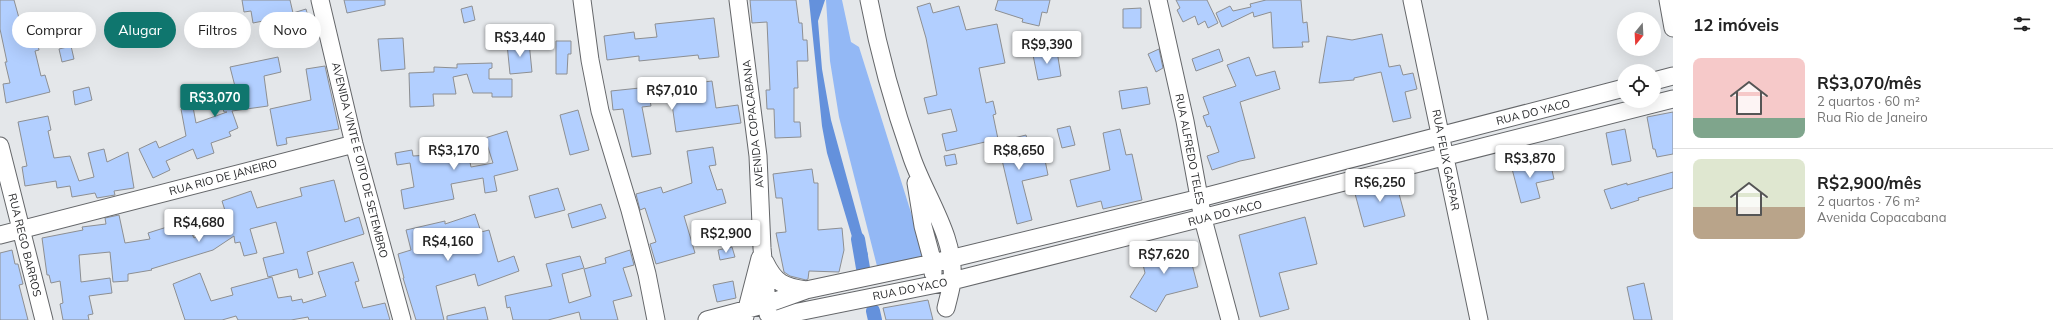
<!DOCTYPE html>
<html lang="pt">
<head>
<meta charset="utf-8">
<style>
  :root { --surface:#fff; --page:#f6f6f6; --text:#222; --muted:#767676; --line:#e0e0e0; --accent:#0f766e }
  body { margin:0; font-family:Mulish,sans-serif; background:var(--page); color:var(--text); height:100vh; display:flex; flex-direction:column; font-size:15px; white-space:nowrap }
  * { box-sizing:border-box; margin:0 }
  p { font-size:13px; color:var(--muted) }
  .icon { flex:none; width:22px; height:22px; fill:none; stroke:currentColor; stroke-width:2; stroke-linecap:round; stroke-linejoin:round }
  .map { position:relative; flex:1; overflow:hidden }
  .sheet { display:flex; flex-direction:column; background:var(--surface); width:380px }
  .sheet>* { flex:none }
  .banner { position:absolute; left:12px; top:12px; width:380px; height:36px; display:flex; gap:8px }
  .needle { width:26px; rotate:198deg }
  .controls { position:absolute; left:1617px; top:12px; display:grid; gap:8px }
  .controls a { display:grid; place-items:center; width:44px; height:44px; border-radius:50%; background:var(--surface); box-shadow:0 4px 16px #0002; font-size:20px }
  .price { position:absolute; translate:-50% -34px; padding:0 9px; border-radius:4px; background:#fff; color:#222; font-size:13px; line-height:26px; filter:drop-shadow(0 1px 2px #0008) }
  .price::after { content:''; position:absolute; left:50%; top:24px; width:12px; height:9px; margin-left:-6px; background:inherit; clip-path:polygon(0 0,100% 0,50% 100%) }
  .price.selected { background:var(--accent); color:#fff }
  ul { padding:0; list-style:none }
  li { display:flex; align-items:center; gap:12px; height:100px; padding:0 20px }
  li+li { border-top:1px solid var(--line) }
  li span { display:grid; place-items:center; flex:none; width:112px; height:80px; border-radius:8px; color:#555 }
  li>.icon { margin-inline-start:auto }
  span .icon { width:48px; height:48px; fill:#fffc; stroke-width:1 }
  li b { font-size:17px }
  h2 { display:flex; justify-content:space-between; align-items:center; height:48px; padding:0 20px; font-size:17px }
  .tag { padding:0 14px; border-radius:18px; background:var(--surface); box-shadow:0 4px 16px #0002; font-size:14px; line-height:36px }
  .tag.selected { background:var(--accent); color:#fff }
  main { display:flex; flex:1; min-height:0 }
  .map>svg:first-child { display:block }
</style>
</head>
<body>
<main>
<div class="map">
<svg width="1673" height="320" viewBox="0 0 1673 320">
  <rect width="100%" height="100%" fill="#e4e7ea"/>
  <!-- green -->
  <path fill="#93b8f5" d="M826,0H842L851,42L859,47L925,257L878,270L839,117L830,61Z"/>
  <!-- water -->
  <path fill="#6491dc" d="M809,0H825L818,21L822,69L831,120L868,255L858,257L827,153L822,126Z"/>
  <g fill="none" stroke-linecap="round" stroke-linejoin="round">
    <!-- canal -->
    <path stroke="#6491dc" stroke-width="14" d="M858,239L863,268
      M873,311L875,320"/>
  </g>
  <!-- building -->
  <path fill="#b2cfff" stroke="#8d8f92" d="M0,0H14L19,18L23,17L27,35L35,33L39,50L35,51L41,76L45,75L50,92L6,103L3,84L10,83L5,62H7L0,29Z
    M242,0H290L293,13L306,9L311,27L296,31L298,41L290,43L283,17L253,23L251,11L244,12Z
    M344,0H385V5L347,13Z
    M750,0H796L799,23H802L803,40H807L808,61H797L798,88H794V122H800L801,137L775,138L774,109H767L766,90H770L767,22L752,23Z
    M998,0H1050L1047,13L1042,12L1039,26L1022,22L1023,19L995,10Z
    M1176,0H1207L1218,23L1208,28L1205,21L1198,25L1195,16L1183,22L1177,10L1180,8Z
    M1266,0H1301L1303,23L1307,22L1309,42H1302L1303,47L1273,48L1271,12L1254,17L1253,12L1222,27L1216,13L1230,6L1233,11L1251,7L1250,4Z
    M930,3L933,13L959,6L966,30L997,24L1005,63L979,68L986,103L993,101L996,114L993,115L998,139L946,151L942,134L957,131L951,109L928,114L924,98L937,95L926,38L917,7Z
    M472,6L475,20L464,23L461,9Z
    M1141,8V28H1123V9Z
    M714,18L719,57L699,59L698,55L639,61V56L607,60L604,36L634,32L635,39L657,37L655,24Z
    M1382,34L1389,67L1400,65L1403,75L1413,73L1417,89L1405,92L1411,118L1393,122L1381,72L1354,78V80L1319,83L1327,36L1352,40Z
    M403,38L405,69L381,71L378,39Z
    M556,41H571V54H568L567,74H556Z
    M529,42L532,72L510,74L507,44Z
    M71,46L74,59L62,62L59,49Z
    M1159,49L1163,68L1156,72L1148,54Z
    M1219,49L1223,61L1196,71L1192,59Z
    M1057,51L1061,76L1038,80L1033,55Z
    M278,57L281,72L264,76L268,106L232,111L238,128L229,132L231,136L211,143L214,153L197,159L193,149L166,161L170,170L153,178L139,149L156,141L159,148L186,136L181,109L193,107L196,123L227,112H224L221,103L238,98L230,67Z
    M1249,57L1256,76L1275,71L1280,89L1240,102L1255,158L1240,161L1212,170L1207,156L1219,152L1210,126L1207,127L1203,116L1209,114L1203,97L1236,86L1227,65Z
    M492,63V68L489,69V79H512V97H492V93H473L467,74L453,77L456,94H433L434,106L410,107L409,73L434,72V67L457,68V64Z
    M325,66L339,129L286,138L287,144L277,146L270,109L311,100L306,69Z
    M712,81L716,108L738,105L741,123L676,132L671,97L650,100L651,106L642,107L651,154L632,157L623,109L613,110L611,91L649,87V89Z
    M89,87L92,100L75,105L73,91Z
    M1147,87L1150,104L1122,109L1119,91Z
    M578,110L589,150L570,155L560,115Z
    M1673,112V154L1657,157L1655,149H1653L1647,117Z
    M48,116L51,130L48,131L54,158L70,156L79,181L94,177L88,153L104,149L107,162L128,152L134,188L114,191L115,195L97,198L95,193L72,197L70,186L57,188L56,181L25,186L22,167L27,166L18,122Z
    M1070,126L1075,145L1062,148L1057,129Z
    M1120,129L1126,155L1132,154L1142,200L1103,209L1101,201L1077,207L1070,180L1110,170L1103,133Z
    M1625,129L1631,161L1612,165L1606,133Z
    M507,131L518,170L494,176L497,191L485,193L483,178L451,184L454,199L404,209L401,190L414,187L410,163L397,165L395,153L412,150L413,156L446,154L445,152L467,148L471,167L493,163L485,138Z
    M1026,135L1032,158L1044,155L1048,175L1022,181L1032,220L1017,224L1002,160L994,162L990,144Z
    M713,147L716,165L709,166L717,190L722,189L726,203L684,216L695,253L656,264L650,244L656,242L645,208L640,210L636,194L661,187L663,193L692,183L687,151Z
    M955,154L957,164L946,166L944,156Z
    M1534,160L1537,169L1551,166L1554,179L1536,183L1540,198L1521,203L1511,165Z
    M812,169L814,183H818V230L842,228L844,250L839,272L809,271L808,279L806,280L790,276L784,272L776,233L786,232L782,198H776L773,174Z
    M1673,172V188L1638,198L1639,200L1611,209L1604,190L1627,183V185Z
    M1395,179L1405,216L1364,227L1354,190Z
    M334,180L345,222L359,217L364,234L307,252L313,274L299,278L297,269L268,277L263,258L284,253L276,222L250,229L257,253L244,256L240,242L235,243L234,236L213,250L151,269L152,270L128,274V281L113,282L110,252L79,255L81,282L110,278L112,293L89,296L93,314L88,315L89,320H63L60,304L63,303L60,281L51,283L49,275H47L42,238L83,230L82,227L106,224L105,218L119,215L125,243L150,239L148,233L167,227L169,232L187,223L194,238L227,217L222,201L251,191L257,208L302,196L300,188Z
    M558,188L565,210L535,218L529,196Z
    M601,204L606,218L572,228L568,214Z
    M475,214L481,232L489,230L498,262L514,256L519,271L478,286L475,274L436,286L444,320H416L403,278H404L398,254L411,250L406,230L445,221V224Z
    M1305,217L1317,264L1279,273L1289,309L1260,317L1239,235Z
    M1175,244L1189,253L1198,287L1166,295L1156,312L1130,297L1145,273L1140,252Z
    M732,247L735,257L720,260L718,250Z
    M12,250L15,264H18L23,284L19,285L28,320H0V253Z
    M630,250L634,265L623,268L632,296L613,301L618,320H581L579,312L548,320H513L510,307L507,308L505,296L552,286L546,264L580,256L584,268L562,274L569,303L591,296L584,269L606,263L605,258Z
    M353,262L359,281L355,282L363,308L385,303L390,320H309L308,317L291,320H238L236,316L222,320H185L173,284L200,273L211,301L233,295L231,288L272,277L278,298L291,296L292,301L302,299L303,303L326,296L318,272Z
    M733,281L736,298L717,302L713,285Z
    M1644,283L1652,320H1634L1627,287Z
    M928,300L933,320H886L883,308Z
    M485,307L488,320H447V316Z"/>
  <g fill="none" stroke-linecap="round" stroke-linejoin="round">
    <defs>
      <path id="minor" d="M320,0L354,144L402,320
        M582,0L590,60L600,111L630,210L647,274L656,320
        M738,0L758,156L762,248L768,314
        M869,0C879,53 894,107 912,158C926,198 956,238 952,281C951,290 948,299 946,308
        M1158,0L1185,121L1203,219L1230,320
        M1412,0L1479,320
        M1668,0L1673,28
        M1654,81L1673,76
        M0,146L44,320
        M916,183L923,226L933,263V273
        M0,235L354,144
        M765,262C775,283 784,287 806,290
        M707,320L767,304L806,290L933,263L1200,198L1624,88
        M744,320L760,258
        M775,320L798,312L952,281L1673,99"/>
    </defs>
    <!-- minor casing -->
    <use href="#minor" stroke="#65676a" stroke-width="19"/>
    <!-- minor -->
    <use href="#minor" stroke="#fff" stroke-width="17"/>
  </g>
  <g text-anchor="middle" dominant-baseline="central" stroke-width="3.5" stroke-linejoin="round" paint-order="stroke">
    <!-- street labels -->
    <g font-size="11" fill="#2a2b2d" stroke="#fff">
      <text transform="translate(1533 112) rotate(-14)">RUA DO YACO</text>
      <text transform="translate(753 124) rotate(-96)">AVENIDA COPACABANA</text>
      <text transform="translate(1190 149) rotate(79)">RUA ALFREDO TELES</text>
      <text transform="translate(360 160) rotate(76)">AVENIDA VINTE E OITO DE SETEMBRO</text>
      <text transform="translate(1446 160) rotate(79)">RUA FELIX GASPAR</text>
      <text transform="translate(223 177) rotate(-15)">RUA RIO DE JANEIRO</text>
      <text transform="translate(1225 213) rotate(-14)">RUA DO YACO</text>
      <text transform="translate(25 245) rotate(76)">RUA REGO BARROS</text>
      <text transform="translate(910 289) rotate(-11)">RUA DO YACO</text>
    </g>
  </g>
</svg>
<div class="controls">
<a><svg class="needle" viewBox="-14 -14 28 28"><path d="M0-13l5 13h-10z" fill="#e53935"/><path d="M0 13l5-13h-10z" fill="#767676"/></svg></a>
<a><svg class="icon" aria-label="locate" viewBox="0 0 24 24"><circle cx="12" cy="12" r="6"/><path d="M12 2v4M12 18v4M2 12h4M18 12h4"/></svg></a>
</div>
<b class="price" style="left:520px;top:58px">R$3,440</b>
<b class="price" style="left:1047px;top:65px">R$9,390</b>
<b class="price" style="left:672px;top:111px">R$7,010</b>
<b class="price selected" style="left:215px;top:118px">R$3,070</b>
<b class="price" style="left:454px;top:171px">R$3,170</b>
<b class="price" style="left:1019px;top:171px">R$8,650</b>
<b class="price" style="left:1530px;top:179px">R$3,870</b>
<b class="price" style="left:1380px;top:203px">R$6,250</b>
<b class="price" style="left:199px;top:243px">R$4,680</b>
<b class="price" style="left:726px;top:254px">R$2,900</b>
<b class="price" style="left:448px;top:262px">R$4,160</b>
<b class="price" style="left:1164px;top:275px">R$7,620</b>
<div class="banner">
<a class="tag">Comprar</a>
<a class="tag selected">Alugar</a>
<a class="tag">Filtros</a>
<a class="tag">Novo</a>
</div>
</div>
<section class="sheet">
<h2>12 imóveis<svg class="icon" aria-label="filters" viewBox="0 0 24 24"><path d="M4 7h16M4 17h16"/><circle cx="9" cy="7" r="2"/><circle cx="15" cy="17" r="2"/></svg></h2>
<ul>
<li><span style="background:linear-gradient(#f6c9c9 75%,#7fa58c 0)"><svg class="icon" aria-label="home" viewBox="0 0 24 24"><path d="M3 11l9-7 9 7M6 9v11h12V9"/></svg></span><div><b>R$3,070/mês</b><p>2 quartos · 60 m²</p><p>Rua Rio de Janeiro</p></div></li>
<li><span style="background:linear-gradient(#dfe7d0 60%,#b9a48a 0)"><svg class="icon" aria-label="home" viewBox="0 0 24 24"><path d="M3 11l9-7 9 7M6 9v11h12V9"/></svg></span><div><b>R$2,900/mês</b><p>2 quartos · 76 m²</p><p>Avenida Copacabana</p></div></li>
</ul>
</section>
</main>
</body>
</html>
